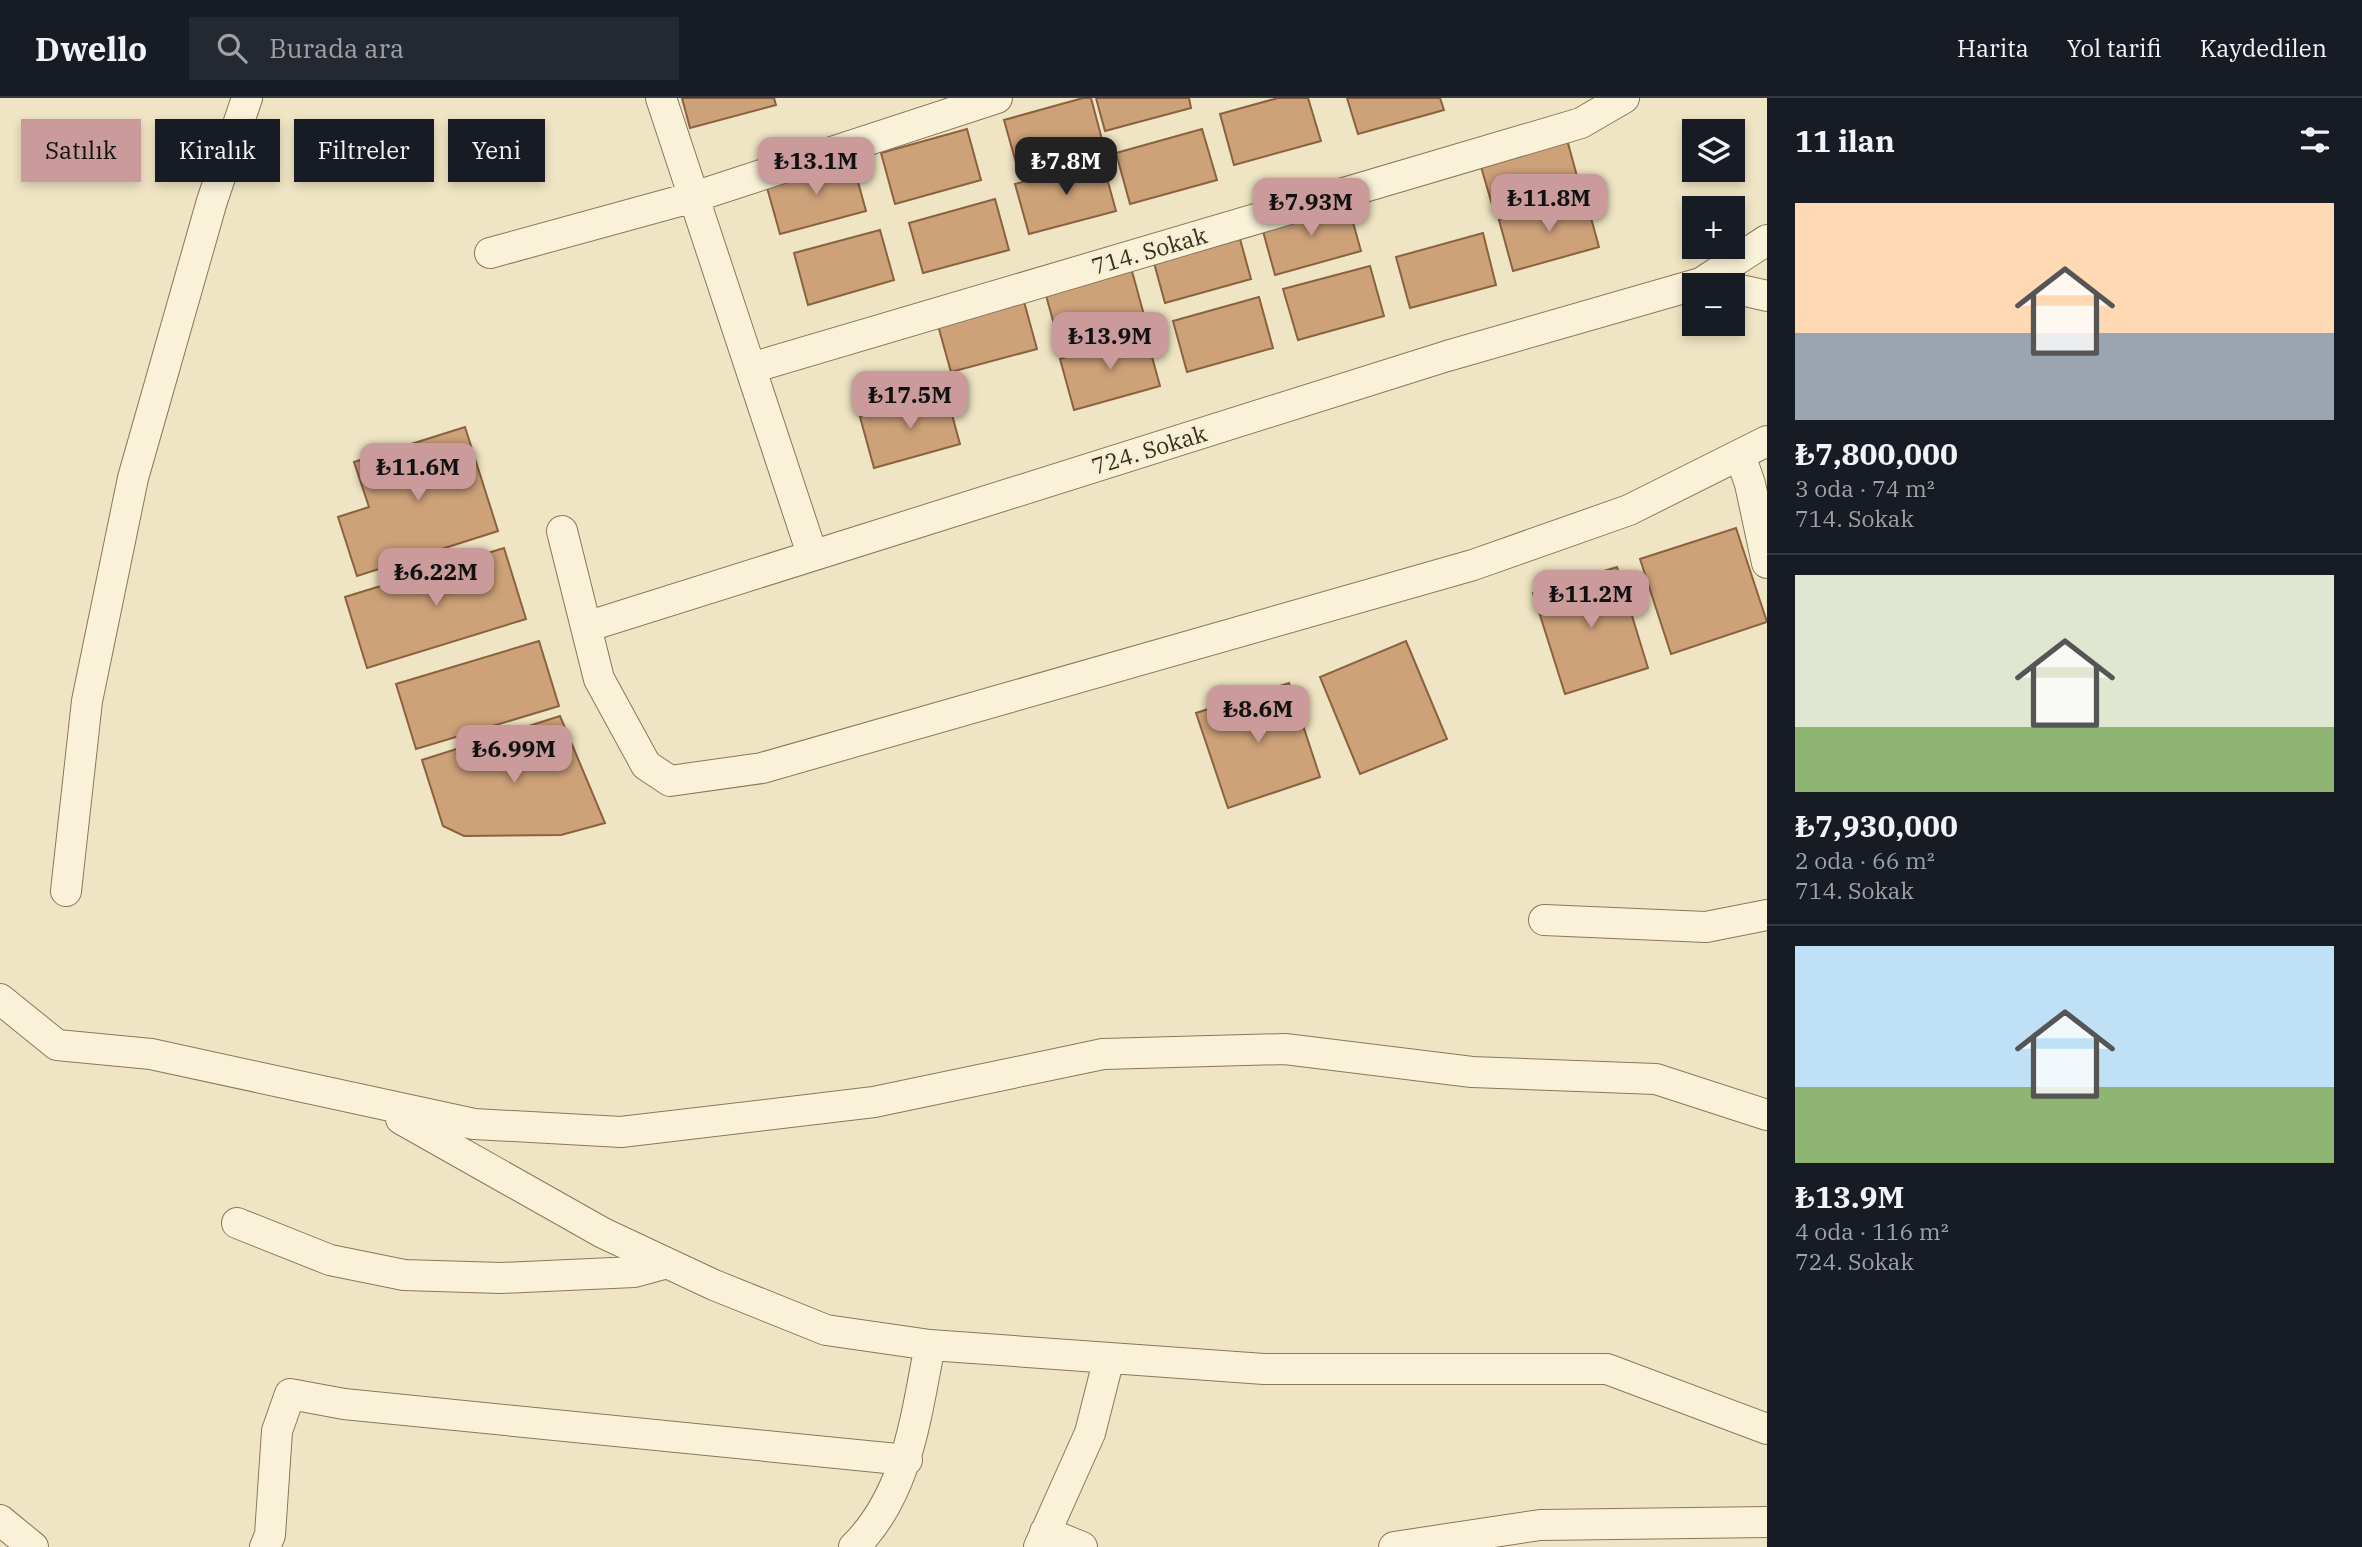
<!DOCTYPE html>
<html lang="tr">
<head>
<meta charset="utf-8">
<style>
  :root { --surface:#171b24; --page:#242831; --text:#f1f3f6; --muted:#9ea1a6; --line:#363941; --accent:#ca9b9a }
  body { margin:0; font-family:"IBM Plex Serif",serif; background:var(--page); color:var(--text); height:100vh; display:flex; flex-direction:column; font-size:26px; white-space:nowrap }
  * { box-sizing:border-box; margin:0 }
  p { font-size:23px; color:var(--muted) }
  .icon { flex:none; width:38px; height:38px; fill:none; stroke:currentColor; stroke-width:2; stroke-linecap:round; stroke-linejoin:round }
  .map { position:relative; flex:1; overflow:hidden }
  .details { display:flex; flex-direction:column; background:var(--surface); width:595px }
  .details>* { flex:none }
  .top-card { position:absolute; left:21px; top:21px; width:665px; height:63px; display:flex; gap:14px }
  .tools { position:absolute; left:1682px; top:21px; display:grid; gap:14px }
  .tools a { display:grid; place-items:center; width:63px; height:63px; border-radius:0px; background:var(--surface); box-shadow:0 4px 10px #0003; font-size:35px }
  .price { position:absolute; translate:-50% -60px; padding:0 16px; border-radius:14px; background:var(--accent); color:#111; font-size:23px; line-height:46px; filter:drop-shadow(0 2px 4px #0008) }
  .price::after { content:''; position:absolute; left:50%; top:42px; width:21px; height:16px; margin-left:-10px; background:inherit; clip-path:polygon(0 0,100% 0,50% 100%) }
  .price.current { background:#222; color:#fff }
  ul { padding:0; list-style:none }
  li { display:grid; align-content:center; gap:14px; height:371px; padding:0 28px }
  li+li { border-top:2px solid var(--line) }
  li span { display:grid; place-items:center; height:217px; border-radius:0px; color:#555 }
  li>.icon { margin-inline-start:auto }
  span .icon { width:126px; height:126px; fill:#fffc; stroke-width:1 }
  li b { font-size:30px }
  h2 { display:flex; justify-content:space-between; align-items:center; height:84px; padding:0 28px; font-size:30px }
  .tag { padding:0 24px; border-radius:0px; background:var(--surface); box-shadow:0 4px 10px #0003; font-size:24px; line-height:63px }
  .tag.current { background:var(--accent); color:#111 }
  header { display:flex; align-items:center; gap:42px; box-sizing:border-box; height:98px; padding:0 35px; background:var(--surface); border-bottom:2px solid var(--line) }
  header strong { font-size:33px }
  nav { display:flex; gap:38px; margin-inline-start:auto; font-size:24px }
  .search { width:490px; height:63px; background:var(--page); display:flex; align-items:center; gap:18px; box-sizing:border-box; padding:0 24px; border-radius:0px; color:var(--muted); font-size:26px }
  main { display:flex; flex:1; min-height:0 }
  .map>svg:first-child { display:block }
</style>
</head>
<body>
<header>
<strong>Dwello</strong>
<div class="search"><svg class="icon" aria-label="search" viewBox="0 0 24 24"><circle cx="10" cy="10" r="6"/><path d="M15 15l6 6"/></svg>Burada ara</div>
<nav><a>Harita</a><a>Yol tarifi</a><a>Kaydedilen</a></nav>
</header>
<main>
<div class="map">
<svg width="1767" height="1449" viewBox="0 0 1767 1449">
  <rect width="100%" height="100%" fill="#efe5c4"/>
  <!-- building -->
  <path fill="#cea279" stroke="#8a623f" stroke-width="2" d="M682,0H774L776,7L690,30Z
    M1083,0H1091L1104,49L1018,72L1004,22Z
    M1096,0H1189L1191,10L1105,33Z
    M1278,0H1308L1321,43L1234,67L1220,16Z
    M1347,0H1440L1444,12L1358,36Z
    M967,31L981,82L895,106L881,55Z
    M1202,31L1217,82L1130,106L1116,55Z
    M1566,38L1580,89L1494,113L1479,62Z
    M852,62L866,113L780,136L766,86Z
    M1102,62L1116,113L1029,136L1015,86Z
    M1585,98L1599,149L1513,173L1499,122Z
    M995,101L1009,152L923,175L909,125Z
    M1347,103L1361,153L1275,177L1261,126Z
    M1237,130L1251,181L1165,205L1151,154Z
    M880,132L894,182L808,207L794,155Z
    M1483,135L1496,187L1410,210L1396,159Z
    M1130,166L1144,217L1058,241L1044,190Z
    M1370,168L1384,218L1298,242L1283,191Z
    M1259,199L1273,250L1187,274L1173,223Z
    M1023,200L1037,251L951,274L937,224Z
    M1146,237L1160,288L1074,312L1060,261Z
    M946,295L960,346L874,370L860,319Z
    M465,329L498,433L357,478L338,419L369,409L354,364Z
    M1736,430L1767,524L1671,556L1640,461Z
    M504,450L526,521L367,570L345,499Z
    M1617,469L1648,570L1565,596L1533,495Z
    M539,543L559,608L416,651L396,586Z
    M1406,543L1447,641L1360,676L1320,579Z
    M1289,585L1320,679L1228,710L1196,615Z
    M560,618L605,725L561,737L464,738L443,728L422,662Z"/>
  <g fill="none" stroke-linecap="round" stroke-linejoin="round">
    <defs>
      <path id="street" d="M661,0L812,456
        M490,155L694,99L997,0
        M1701,185L1767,142
        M1732,190L1767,198
        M751,270L1581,25L1624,0
        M1740,357L1750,386L1767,465
        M562,433L599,581L646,667L670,683L762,670L1473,467L1629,412L1767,343
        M586,529L1447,258L1701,185L1715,187
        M66,793L87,603L133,380L212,103L247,0
        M1544,822L1706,829L1767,817
        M0,901L57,947L151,956L474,1026L621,1034L874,1004L1103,956L1285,951L1472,974L1656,981L1767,1017
        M401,1021L603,1135L714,1187L826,1232L930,1247
        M237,1125L330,1162L404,1177L501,1180L634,1174L667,1165
        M0,1422L33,1449
        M1045,1434L1082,1449
        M265,1449L270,1437L277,1333L290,1296L344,1306L907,1362
        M854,1449C908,1396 916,1317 930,1247L1264,1271H1607L1767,1331
        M1039,1449L1090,1335L1109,1260
        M1394,1449L1540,1427L1767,1424"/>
    </defs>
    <!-- street casing -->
    <use href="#street" stroke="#8a775a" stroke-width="32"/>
    <!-- street -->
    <use href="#street" stroke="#f9f2d8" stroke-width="30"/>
  </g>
  <g text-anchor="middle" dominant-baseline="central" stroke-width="5" stroke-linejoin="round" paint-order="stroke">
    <!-- street labels -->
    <g font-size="23" fill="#3a2e1e" stroke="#f6efd4">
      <text transform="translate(1149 152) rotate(-16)">714. Sokak</text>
      <text transform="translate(1149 351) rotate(-17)">724. Sokak</text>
    </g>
  </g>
</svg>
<div class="tools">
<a><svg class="icon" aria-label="layers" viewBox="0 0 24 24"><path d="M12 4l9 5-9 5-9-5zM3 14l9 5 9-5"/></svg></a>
<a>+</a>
<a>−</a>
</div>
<b class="price" style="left:816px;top:99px">₺13.1M</b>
<b class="price current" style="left:1066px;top:99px">₺7.8M</b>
<b class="price" style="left:1549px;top:136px">₺11.8M</b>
<b class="price" style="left:1311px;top:140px">₺7.93M</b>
<b class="price" style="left:1110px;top:274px">₺13.9M</b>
<b class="price" style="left:910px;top:333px">₺17.5M</b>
<b class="price" style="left:418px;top:405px">₺11.6M</b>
<b class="price" style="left:436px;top:510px">₺6.22M</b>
<b class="price" style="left:1591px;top:532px">₺11.2M</b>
<b class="price" style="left:1258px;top:647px">₺8.6M</b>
<b class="price" style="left:514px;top:687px">₺6.99M</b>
<div class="top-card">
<a class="tag current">Satılık</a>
<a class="tag">Kiralık</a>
<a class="tag">Filtreler</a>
<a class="tag">Yeni</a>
</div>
</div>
<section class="details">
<h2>11 ilan<svg class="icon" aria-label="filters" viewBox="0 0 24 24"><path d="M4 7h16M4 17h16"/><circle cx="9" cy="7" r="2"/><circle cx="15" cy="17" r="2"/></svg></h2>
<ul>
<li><span style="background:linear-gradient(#ffd9b3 60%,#9aa5b1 0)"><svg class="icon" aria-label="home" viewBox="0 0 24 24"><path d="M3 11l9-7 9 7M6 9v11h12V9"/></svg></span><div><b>₺7,800,000</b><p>3 oda · 74 m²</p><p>714. Sokak</p></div></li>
<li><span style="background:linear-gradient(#dfe7d0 70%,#8fb573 0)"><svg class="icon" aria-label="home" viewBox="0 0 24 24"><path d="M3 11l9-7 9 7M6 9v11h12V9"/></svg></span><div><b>₺7,930,000</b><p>2 oda · 66 m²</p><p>714. Sokak</p></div></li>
<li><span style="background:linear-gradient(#bfe0f5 65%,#8fb573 0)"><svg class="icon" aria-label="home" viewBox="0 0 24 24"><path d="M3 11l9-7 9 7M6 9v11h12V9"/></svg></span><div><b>₺13.9M</b><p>4 oda · 116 m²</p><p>724. Sokak</p></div></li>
</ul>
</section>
</main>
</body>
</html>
